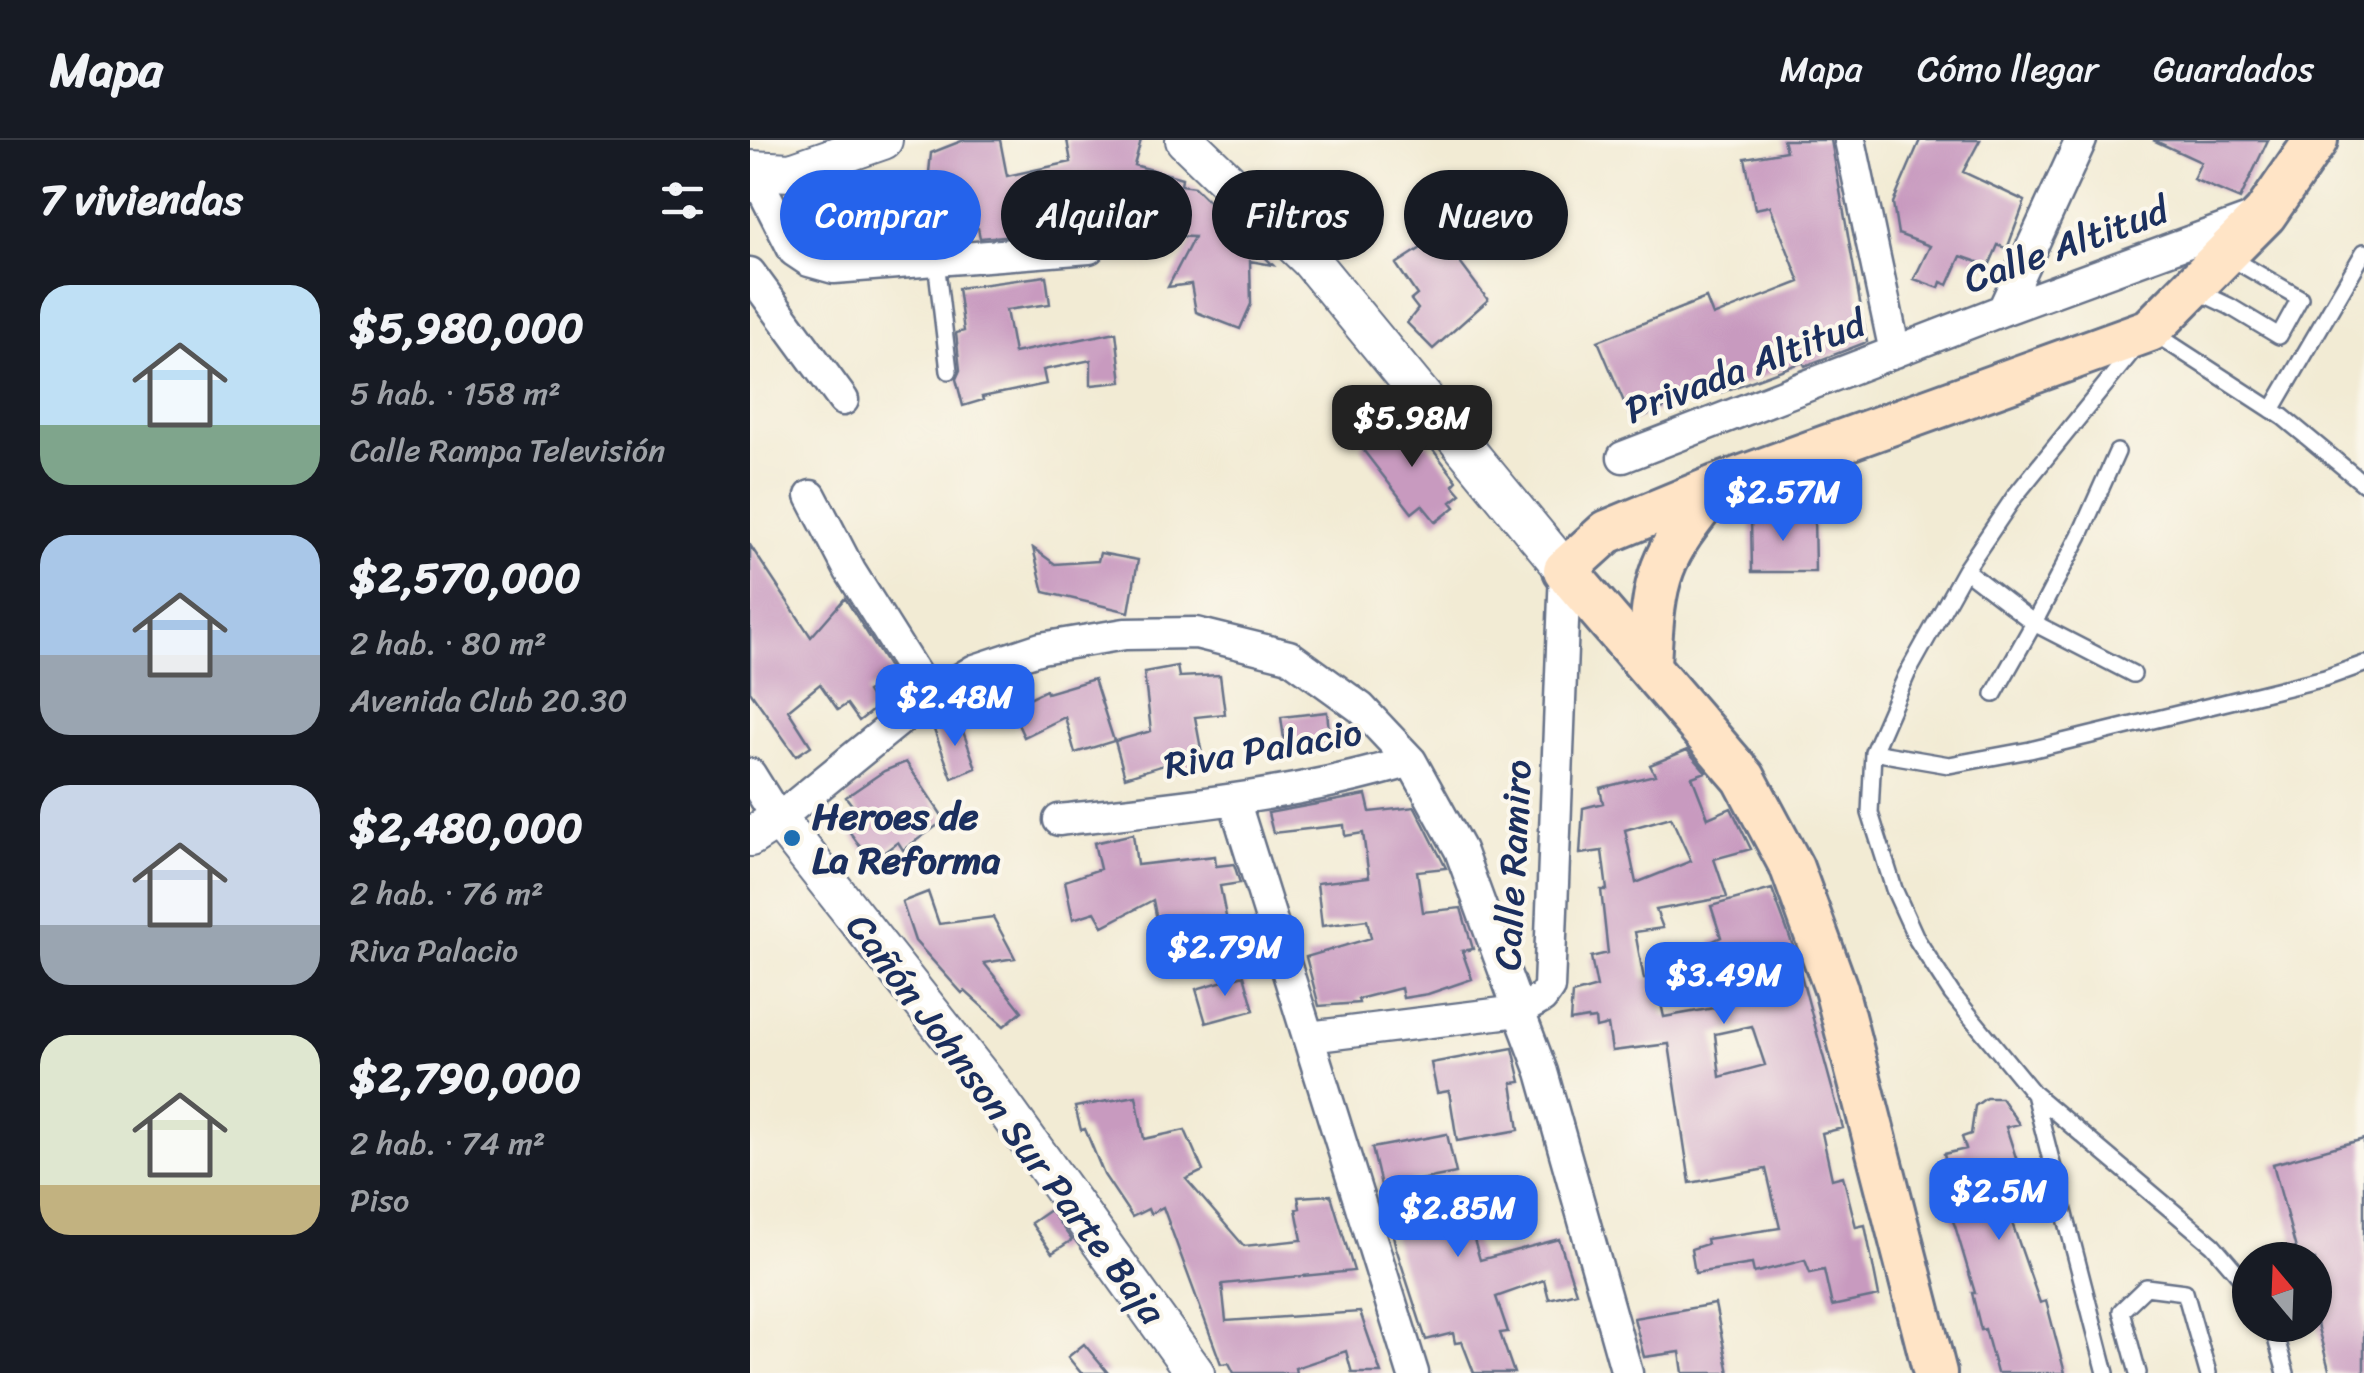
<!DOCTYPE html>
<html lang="es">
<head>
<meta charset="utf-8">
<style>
  :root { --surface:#171b24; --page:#242831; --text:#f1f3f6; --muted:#9ea1a6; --line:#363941; --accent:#2563eb }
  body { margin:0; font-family:Sriracha,sans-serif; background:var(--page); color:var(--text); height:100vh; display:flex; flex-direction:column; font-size:38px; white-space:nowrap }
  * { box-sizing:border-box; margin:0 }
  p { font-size:32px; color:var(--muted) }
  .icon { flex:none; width:55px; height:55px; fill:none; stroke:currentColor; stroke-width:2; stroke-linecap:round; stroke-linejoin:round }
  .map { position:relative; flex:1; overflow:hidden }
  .side { display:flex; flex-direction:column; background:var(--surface); width:750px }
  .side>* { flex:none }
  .hud { position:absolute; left:30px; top:30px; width:950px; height:90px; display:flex; gap:20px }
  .needle { width:65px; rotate:341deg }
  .controls { position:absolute; left:1482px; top:1102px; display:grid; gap:20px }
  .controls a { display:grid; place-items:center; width:100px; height:100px; border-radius:50%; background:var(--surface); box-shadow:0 2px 8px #0004; font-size:50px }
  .price { position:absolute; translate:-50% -85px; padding:0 22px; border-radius:20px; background:var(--accent); color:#fff; font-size:32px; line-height:65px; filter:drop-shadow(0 2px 5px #0008) }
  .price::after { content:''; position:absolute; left:50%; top:60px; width:30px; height:22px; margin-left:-15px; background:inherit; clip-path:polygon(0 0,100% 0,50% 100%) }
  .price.current { background:#222; color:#fff }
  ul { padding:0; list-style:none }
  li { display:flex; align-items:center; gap:30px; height:250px; padding:0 40px }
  li span { display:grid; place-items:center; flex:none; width:280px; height:200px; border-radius:30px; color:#555 }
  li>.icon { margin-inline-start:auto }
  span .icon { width:120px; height:120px; fill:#fffc; stroke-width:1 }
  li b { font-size:42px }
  h2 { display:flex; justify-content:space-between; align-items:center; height:120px; padding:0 40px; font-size:42px }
  .tag { padding:0 35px; border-radius:45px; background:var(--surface); box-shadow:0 2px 8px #0004; font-size:35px; line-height:90px }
  .tag.current { background:var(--accent); color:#fff }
  header { display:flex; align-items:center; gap:60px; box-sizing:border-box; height:140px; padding:0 50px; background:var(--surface); border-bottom:2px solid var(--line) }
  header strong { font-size:48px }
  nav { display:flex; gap:55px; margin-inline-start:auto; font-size:35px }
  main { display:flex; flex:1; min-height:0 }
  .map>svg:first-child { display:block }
</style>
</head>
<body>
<header>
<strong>Mapa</strong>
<nav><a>Mapa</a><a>Cómo llegar</a><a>Guardados</a></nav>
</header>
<main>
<section class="side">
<h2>7 viviendas<svg class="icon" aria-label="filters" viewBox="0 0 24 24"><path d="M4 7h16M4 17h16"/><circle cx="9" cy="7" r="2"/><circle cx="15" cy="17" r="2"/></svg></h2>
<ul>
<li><span style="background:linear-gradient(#bfe0f5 70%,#7fa58c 0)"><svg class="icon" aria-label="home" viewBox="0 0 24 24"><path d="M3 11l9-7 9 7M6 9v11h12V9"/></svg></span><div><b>$5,980,000</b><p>5 hab. · 158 m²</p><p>Calle Rampa Televisión</p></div></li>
<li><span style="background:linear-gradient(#a9c7e8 60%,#9aa5b1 0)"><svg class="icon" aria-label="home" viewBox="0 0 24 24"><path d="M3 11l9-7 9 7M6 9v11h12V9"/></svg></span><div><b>$2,570,000</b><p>2 hab. · 80 m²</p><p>Avenida Club 20.30</p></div></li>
<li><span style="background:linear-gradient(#c9d6e8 70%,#9aa5b1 0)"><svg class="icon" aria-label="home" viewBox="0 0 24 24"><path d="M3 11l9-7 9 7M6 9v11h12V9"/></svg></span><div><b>$2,480,000</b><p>2 hab. · 76 m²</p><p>Riva Palacio</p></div></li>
<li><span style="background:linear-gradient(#dfe7d0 75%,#c2b280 0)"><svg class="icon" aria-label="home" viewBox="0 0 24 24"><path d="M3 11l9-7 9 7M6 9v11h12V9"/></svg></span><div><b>$2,790,000</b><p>2 hab. · 74 m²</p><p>Piso</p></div></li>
</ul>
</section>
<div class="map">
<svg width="1614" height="1233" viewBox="0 0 1614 1233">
  <rect width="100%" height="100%" fill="#fbf7ec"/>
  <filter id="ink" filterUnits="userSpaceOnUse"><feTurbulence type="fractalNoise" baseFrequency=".01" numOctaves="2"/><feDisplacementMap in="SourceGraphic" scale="20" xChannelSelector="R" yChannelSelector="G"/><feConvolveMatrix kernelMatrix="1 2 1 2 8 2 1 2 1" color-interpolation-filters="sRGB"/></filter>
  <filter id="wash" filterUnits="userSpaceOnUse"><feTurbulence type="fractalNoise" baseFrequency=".0048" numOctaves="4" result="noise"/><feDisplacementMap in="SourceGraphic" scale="40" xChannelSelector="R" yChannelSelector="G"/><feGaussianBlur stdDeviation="2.25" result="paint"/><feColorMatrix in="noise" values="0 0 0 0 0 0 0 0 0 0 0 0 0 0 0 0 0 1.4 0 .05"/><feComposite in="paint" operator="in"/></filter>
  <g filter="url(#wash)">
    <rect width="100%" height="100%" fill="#f2ebd4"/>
    <g id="blocks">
      <!-- building -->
      <path fill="#c89abf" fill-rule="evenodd" d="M214,0H250L257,36L321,22L317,0H391L384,25L432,38L431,45L444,47L523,125L500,121L501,164L490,189L446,172L441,144L418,147L444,97L350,94L338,89L230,98L228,88L174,81L181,13Z
        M1033,0H1081L1117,202L1055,226L1053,222L972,252L970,245L882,281L848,201L956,158L963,176L1050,142L1020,66L1005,69L995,18L1036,11Z
        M1170,0H1230L1213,32L1275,61L1257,109L1248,105L1239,126L1211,116L1198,145L1191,142L1189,148L1164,139L1180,106L1148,94L1143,63Z
        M1403,0H1518L1490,59L1443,39L1451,22Z
        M690,96L738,160L683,209L657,183L668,169L661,160L667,155L646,124Z
        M296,136L300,164L256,170L264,213L366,192L372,242L341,245V220L293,230L296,244L232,257L233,260L213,266L206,239L210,230L206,193L214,191L208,148Z
        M646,277L672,305L676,301L707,341L703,345L711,354L701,362L705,367L686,382L672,365L662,373L610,306Z
        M1064,375L1065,432H1002L1001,376Z
        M0,405L61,497L95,458L143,534L117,552L127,567L109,581L97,564L88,570L70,544L38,570L61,606L46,616L0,551Z
        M283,408L305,424L348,421L350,413L388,420L379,472L294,452Z
        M427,526L429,537L470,535L475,574L445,577L454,625L419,633L417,624L375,637L365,601L401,591L394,532Z
        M344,539L364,601L325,613L315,577L274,597L260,567L296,550L297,553Z
        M577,572L581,609L536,614L531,577Z
        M209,580L226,628L202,638L184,590Z
        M937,610L956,632L942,637L958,678L981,668L1001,709L964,719L977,757L906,770L913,788L885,792L894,839L905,837L914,877L964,868L962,851L972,848L961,802L971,797L961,766L1022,749L1043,806L1093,988L1072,993L1082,1039L1093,1036L1106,1087L1115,1085L1129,1156L1082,1166L1074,1130L1060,1133L1055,1120L1004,1133L1002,1124L945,1133L941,1109L957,1104L956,1099L1030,1088L1016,1029L940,1043L919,904L862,911L858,885L846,888L845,879L838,880V878L820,881L822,854L847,847L841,817L858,813L851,750H857L852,711L830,714L833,668L853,663L850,648L905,635L900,625ZM921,677L941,721L886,743L875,690ZM1002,886L1015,925L970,937L965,894Z
        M156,622L195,680L153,710L148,702L121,722L99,691L111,683L108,679L111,677L96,657L134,631Z
        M616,655L620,672L665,667L696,728L667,731L673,772L711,768L723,809L712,811L722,839L678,854L653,858L651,848L608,859L609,863L569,866L556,817L621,798L617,780L572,786L567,743L619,737L613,693L595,696L594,685L523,693L518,673Z
        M383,694L387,725L465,716L466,726L484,724L490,743L470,746L480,797L412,804L403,760L353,786L345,772L323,779L315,741L350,729L344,703Z
        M178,752L189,784L243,777L265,818L234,823L272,871L254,886L215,851L212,853L165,801L152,762Z
        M494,835L504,870L456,883L446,849Z
        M763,908L771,942L762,943L769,990L707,1001L699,951L687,953L681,923Z
        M386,956L394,999L435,990L453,1031L436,1039L494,1106L552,1100L546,1069L550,1068L548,1057L581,1055L604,1131L472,1144L476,1181L610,1172L631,1233H602L596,1211L545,1228L546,1233H484L479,1223L471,1224L413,1067L400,1074L398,1069L382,1077L354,1035L335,989L331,990L325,967Z
        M1236,958H1251L1269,984L1256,987L1269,1027L1278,1025L1289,1069L1260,1077L1290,1163L1296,1161L1315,1233H1247L1235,1189L1231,1190L1222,1153H1225L1205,1086L1187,1042L1200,1039L1194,1014L1216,1009L1212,997L1221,994L1225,966Z
        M697,994L706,1033L659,1042L669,1084L716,1073L730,1120L809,1099L826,1152L799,1159L794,1140L746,1157L758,1192L750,1193L764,1233H724L712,1202L705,1203L703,1193L676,1200L646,1108L622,1008Z
        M1614,999V1233H1580L1565,1177V1120H1549L1523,1024Z
        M300,1070L322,1100L302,1113L281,1083Z
        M965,1164L979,1233H933L930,1212L894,1217L884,1178Z
        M334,1204L358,1233H331L318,1217Z"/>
    </g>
  </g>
  <g filter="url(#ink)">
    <use href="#blocks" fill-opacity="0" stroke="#667187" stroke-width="2.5"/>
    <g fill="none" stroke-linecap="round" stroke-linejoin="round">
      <defs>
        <path id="service" d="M186,121L199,231
          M1445,150L1479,166L1529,196L1550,158L1479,117
          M1404,193L1533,277L1614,344
          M1385,208L1265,356L1215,430L1157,534L1123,612L1120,673L1144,749L1167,800L1202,854L1284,954L1463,1105L1500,1148
          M1522,270L1614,112
          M1215,430L1284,483L1330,395L1367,312
          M1244,554L1284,483L1383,534
          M1123,612L1199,625L1280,610L1575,538L1614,524
          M1284,954L1356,1233
          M1522,1185L1536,1233
          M1388,1233L1371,1171L1396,1147L1435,1152L1458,1233"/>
        <path id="minor" d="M1100,0L1145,212
          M3,31L44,111L59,121L84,128L339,108
          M0,133L93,260
          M1253,170L1331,0
          M873,317L1253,170L1507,77
          M61,356L100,431L180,558
          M815,430L799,848L792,858L769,871L792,932L877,1233
          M0,634L28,679L168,565L225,530L291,508L375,494L446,493L539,516L611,568L661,621C546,656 428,667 309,680
          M484,660L663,1233
          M559,897L769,871L710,710L661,621"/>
        <path id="tertiary" d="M435,0L559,119L815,430
          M0,30L41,32L133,0
          M0,697L28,679L240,948L445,1233"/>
        <path id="secondary" d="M899,524C904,433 908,419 966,348
          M1185,1233L1086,849L1042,728L994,638L815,430L857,392L968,346L1400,190L1515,74L1566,0"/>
      </defs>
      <!-- service casing -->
      <use href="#service" stroke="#667187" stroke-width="20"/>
      <!-- minor casing -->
      <use href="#minor" stroke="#667187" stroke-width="35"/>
      <!-- tertiary casing -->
      <use href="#tertiary" stroke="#667187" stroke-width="42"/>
      <!-- secondary casing -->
      <use href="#secondary" stroke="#667187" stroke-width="48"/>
      <!-- service -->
      <use href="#service" stroke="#fff" stroke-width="15"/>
      <!-- minor -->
      <use href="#minor" stroke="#fff" stroke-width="30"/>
      <!-- tertiary -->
      <use href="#tertiary" stroke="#fff" stroke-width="38"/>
      <!-- secondary -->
      <use href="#secondary" stroke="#ffe4c6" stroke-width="42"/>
    </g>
  </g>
  <!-- markers -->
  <circle fill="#1f6fb2" stroke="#fbf7ec" stroke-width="4" cx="42" cy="698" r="10"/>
  <g text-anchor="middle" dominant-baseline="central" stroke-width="8" stroke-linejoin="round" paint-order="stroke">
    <!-- street labels -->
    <g font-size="38" fill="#1b2f5e" stroke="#fbf7ec">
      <text transform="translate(1316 105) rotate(-20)">Calle Altitud</text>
      <text transform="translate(995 227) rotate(-21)">Privada Altitud</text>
      <text transform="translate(513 609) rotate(-10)">Riva Palacio</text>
      <text transform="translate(763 725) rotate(-87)">Calle Ramiro</text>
      <text transform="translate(256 979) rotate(53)">Cañón Johnson Sur Parte Baja</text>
    </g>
    <!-- poi labels -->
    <g font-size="38" font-weight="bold" fill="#1b2f5e" stroke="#fbf7ec" text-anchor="start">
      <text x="62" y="676">Heroes de<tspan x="62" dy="44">La Reforma</tspan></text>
    </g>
  </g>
</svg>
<div class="controls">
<a><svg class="needle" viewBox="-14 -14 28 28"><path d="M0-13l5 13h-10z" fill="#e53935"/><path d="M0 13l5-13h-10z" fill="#9ea1a6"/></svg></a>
</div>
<b class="price current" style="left:662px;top:330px">$5.98M</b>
<b class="price" style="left:1033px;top:404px">$2.57M</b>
<b class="price" style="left:205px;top:609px">$2.48M</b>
<b class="price" style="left:475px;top:859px">$2.79M</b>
<b class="price" style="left:974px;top:887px">$3.49M</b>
<b class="price" style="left:1249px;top:1103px">$2.5M</b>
<b class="price" style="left:708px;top:1120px">$2.85M</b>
<div class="hud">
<a class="tag current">Comprar</a>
<a class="tag">Alquilar</a>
<a class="tag">Filtros</a>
<a class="tag">Nuevo</a>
</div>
</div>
</main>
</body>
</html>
